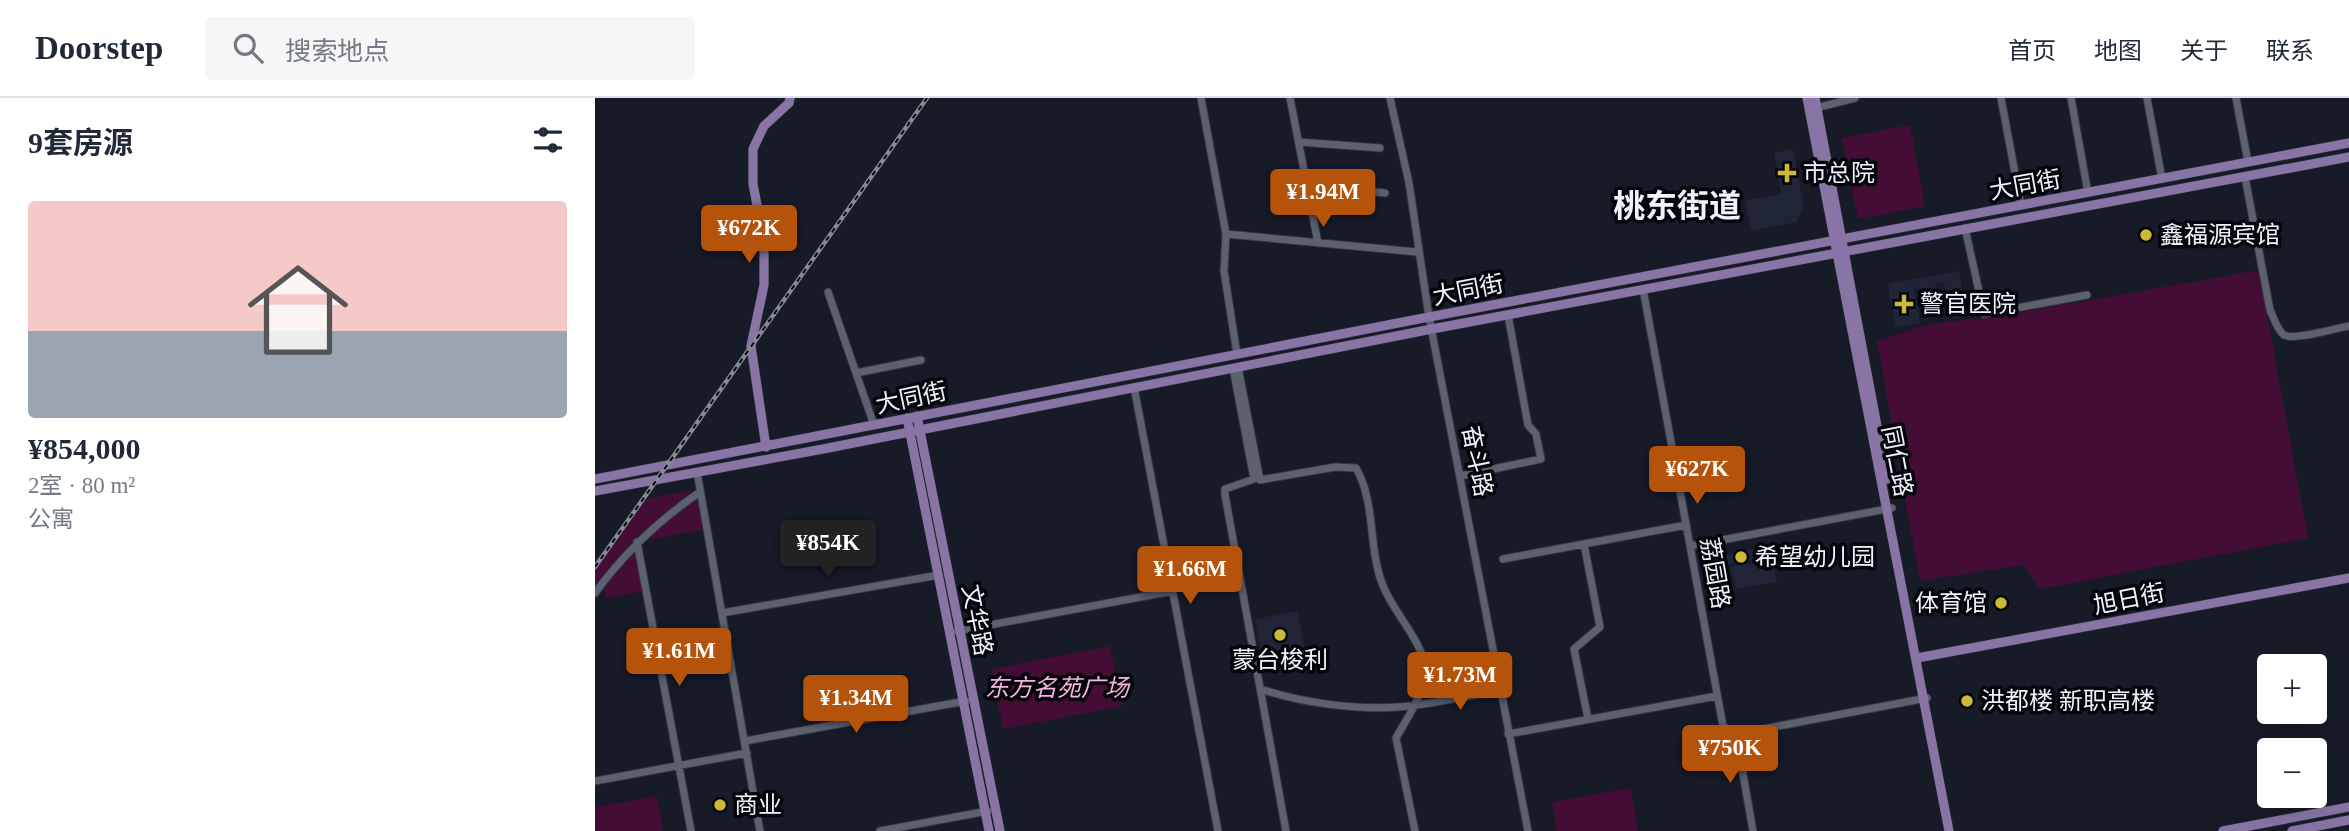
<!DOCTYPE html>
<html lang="zh">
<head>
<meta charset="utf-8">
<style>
  :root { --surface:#fff; --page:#f6f6f7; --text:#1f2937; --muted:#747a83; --line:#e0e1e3; --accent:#b45309 }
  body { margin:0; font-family:"Times New Roman","Noto Sans SC",serif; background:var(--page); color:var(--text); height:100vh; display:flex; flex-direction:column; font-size:26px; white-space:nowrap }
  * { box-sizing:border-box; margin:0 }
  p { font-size:23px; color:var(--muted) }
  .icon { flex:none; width:38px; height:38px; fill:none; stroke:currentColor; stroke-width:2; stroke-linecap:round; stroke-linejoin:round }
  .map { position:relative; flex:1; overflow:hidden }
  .panel { display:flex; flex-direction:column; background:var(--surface); width:595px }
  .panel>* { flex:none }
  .controls { position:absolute; left:1662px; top:556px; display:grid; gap:14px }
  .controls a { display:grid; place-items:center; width:70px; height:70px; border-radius:7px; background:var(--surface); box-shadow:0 7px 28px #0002; font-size:35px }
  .price { position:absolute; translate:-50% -60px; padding:0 16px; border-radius:7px; background:var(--accent); color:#fff; font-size:23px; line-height:46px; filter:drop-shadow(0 2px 4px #0008) }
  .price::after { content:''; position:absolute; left:50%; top:42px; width:21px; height:16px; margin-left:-10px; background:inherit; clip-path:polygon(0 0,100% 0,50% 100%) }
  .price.current { background:#222; color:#fff }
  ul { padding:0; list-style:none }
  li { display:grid; align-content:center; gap:14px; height:371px; padding:0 28px }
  li span { display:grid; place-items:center; height:217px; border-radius:7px; color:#555 }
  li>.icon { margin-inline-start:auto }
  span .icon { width:126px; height:126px; fill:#fffc; stroke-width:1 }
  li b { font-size:30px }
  h2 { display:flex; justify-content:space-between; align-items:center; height:84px; padding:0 28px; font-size:30px }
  header { display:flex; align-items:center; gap:42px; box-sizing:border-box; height:98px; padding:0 35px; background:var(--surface); border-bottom:2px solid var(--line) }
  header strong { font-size:33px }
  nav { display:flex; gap:38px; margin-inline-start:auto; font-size:24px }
  .search { width:490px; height:63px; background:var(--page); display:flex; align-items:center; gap:18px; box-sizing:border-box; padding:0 24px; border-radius:7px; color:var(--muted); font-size:26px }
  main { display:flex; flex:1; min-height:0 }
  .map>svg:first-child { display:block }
</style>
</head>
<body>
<header>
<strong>Doorstep</strong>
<div class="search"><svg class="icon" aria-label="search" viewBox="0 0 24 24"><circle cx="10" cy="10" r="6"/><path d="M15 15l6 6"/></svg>搜索地点</div>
<nav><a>首页</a><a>地图</a><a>关于</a><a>联系</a></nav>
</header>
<main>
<section class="panel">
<h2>9套房源<svg class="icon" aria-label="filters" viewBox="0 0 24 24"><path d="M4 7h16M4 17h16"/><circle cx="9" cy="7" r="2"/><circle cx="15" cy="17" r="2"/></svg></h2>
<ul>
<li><span style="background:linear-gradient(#f6c9c9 60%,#9aa5b1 0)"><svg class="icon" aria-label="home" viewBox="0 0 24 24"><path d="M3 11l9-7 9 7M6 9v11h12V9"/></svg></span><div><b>¥854,000</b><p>2室 · 80 m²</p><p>公寓</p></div></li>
</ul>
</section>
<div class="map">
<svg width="1754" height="733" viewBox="0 0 1754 733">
  <rect width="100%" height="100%" fill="#171b28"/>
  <!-- built -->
  <path fill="#1f2436" d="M1198,51L1209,108L1202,124L1156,133L1150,102L1186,96L1179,55Z
    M1364,173L1372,218L1356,221L1349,185L1340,186L1341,193L1328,195L1326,189L1319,190L1325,225L1300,229L1293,186Z
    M1173,449L1174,459L1119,469L1117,459Z
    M1178,461L1182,484L1140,491L1136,468Z
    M703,513L710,554L667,561L660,521Z"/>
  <!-- green -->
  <path fill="#440d35" d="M1315,27L1330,108L1263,121L1247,40Z
    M1664,172L1713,440L1445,491L1429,467L1325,483L1282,243L1334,226L1400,219Z
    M95,392L94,400L105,394L112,431L43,444L51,493L11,500L8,486L0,495V469L48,402Z
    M515,548L527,608L408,631L397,571Z
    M1036,690L1043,733H962L957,704Z
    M62,698L68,733H0V709Z"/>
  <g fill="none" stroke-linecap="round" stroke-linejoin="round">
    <defs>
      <path id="minor" d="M606,0L631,136L629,173L642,256
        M695,0L723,145
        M795,0L814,85L834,219L933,733
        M1406,0L1426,107
        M1476,0L1493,95
        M1552,0L1567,81
        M1641,0L1653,64
        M1221,10L1260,0
        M704,44L785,50
        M1650,79L1675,212C1679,220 1682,232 1689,237C1699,243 1741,230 1754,228
        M712,87L790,95
        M1370,130L1389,216L1492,197
        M631,136L822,154
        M1048,191L1128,628L1141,636
        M233,194L279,327
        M643,269L665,382L740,369L761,370C781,405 773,448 787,485C796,512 829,544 830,571C830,596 813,618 801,640L820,733
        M638,270L659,381L630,391V397L691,733
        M261,275L326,262
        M539,289L623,733
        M102,374L165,733
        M865,378L946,361L941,336L933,327L913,217
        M42,444L96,733
        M989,446L1005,529L979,551L993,621
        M1095,448L1297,410
        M908,461L1091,427
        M0,495C30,454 64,422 105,394
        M127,515L344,477
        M362,533L578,493
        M666,591C706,605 762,612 804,609C838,606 872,598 905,592
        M913,636L1122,598
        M1141,636L1332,600
        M1141,636L1158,733
        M150,643L371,603
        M0,683L152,655
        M285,733L393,713"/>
      <path id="major" d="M1212,0L1354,733
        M1220,0L1292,381
        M322,318L405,733
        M312,320L394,733
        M171,349L156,248L169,187V144L158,86V51L169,28L194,5L195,0
        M0,381L834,219L1754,45
        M0,393L228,351L837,231L1754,59
        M1322,560L1754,480
        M1628,733L1754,709
        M1697,733L1754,722"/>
    </defs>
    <!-- minor casing -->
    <use href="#minor" stroke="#33353f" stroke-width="9"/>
    <!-- major casing -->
    <use href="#major" stroke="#33353f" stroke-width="10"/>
    <!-- minor -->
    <use href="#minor" stroke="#5c6170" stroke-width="7"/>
    <!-- major -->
    <use href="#major" stroke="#8875a6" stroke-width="9"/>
    <defs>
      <path id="rail" d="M0,469L332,0"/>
    </defs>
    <!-- rail casing -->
    <use href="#rail" stroke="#868a95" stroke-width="4.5"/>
    <!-- rail -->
    <use href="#rail" stroke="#05060b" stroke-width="2" stroke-dasharray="5" stroke-linecap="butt"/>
  </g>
  <!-- markers -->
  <g fill="#ceb837" stroke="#05060b" stroke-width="2.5">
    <path d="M1188.5 64.5h7v7h7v7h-7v7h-7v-7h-7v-7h7z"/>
    <circle cx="1551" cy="137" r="7"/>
    <path d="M1305.5 195.5h7v7h7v7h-7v7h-7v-7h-7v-7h7z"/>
    <circle cx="1146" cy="459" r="7"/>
    <circle cx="1406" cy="505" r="7"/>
    <circle cx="685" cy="537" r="7"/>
    <circle cx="1372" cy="603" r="7"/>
    <circle cx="125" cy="707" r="7"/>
  </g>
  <g text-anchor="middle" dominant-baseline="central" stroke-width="7" stroke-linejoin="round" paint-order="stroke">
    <!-- poi labels -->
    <g font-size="24" fill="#f0f3fc" stroke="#05060b" text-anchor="start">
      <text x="1208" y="75">市总院</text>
      <text x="1565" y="137">鑫福源宾馆</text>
      <text x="1325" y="206">警官医院</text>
      <text x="1160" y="459">希望幼儿园</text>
      <text x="1392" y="505" text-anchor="end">体育馆</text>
      <text x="685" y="562" text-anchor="middle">蒙台梭利</text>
      <text x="1386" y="603">洪都楼 新职高楼</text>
      <text x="139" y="707">商业</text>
    </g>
    <!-- street labels -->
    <g font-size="24" fill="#f0f3fc" stroke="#05060b">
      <text transform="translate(1430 87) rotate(-10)">大同街</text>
      <text transform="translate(873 192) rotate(-11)">大同街</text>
      <text transform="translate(316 300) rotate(-12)">大同街</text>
      <text transform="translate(882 363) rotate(79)">奋斗路</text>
      <text transform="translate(1302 363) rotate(79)">同仁路</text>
      <text transform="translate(1120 475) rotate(80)">荔园路</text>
      <text transform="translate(1534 501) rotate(-11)">旭日街</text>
      <text transform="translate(382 522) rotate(79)">文华路</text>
    </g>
    <!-- park labels -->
    <g font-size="24" font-style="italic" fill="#f5b4dd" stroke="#05060b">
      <text x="462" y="590">东方名苑广场</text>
    </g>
    <!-- district labels -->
    <g font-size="32" font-weight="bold" fill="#f0f3fc" stroke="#05060b">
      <text x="1082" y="108">桃东街道</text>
    </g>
  </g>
</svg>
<div class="controls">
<a>+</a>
<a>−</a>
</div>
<b class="price" style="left:728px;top:131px">¥1.94M</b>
<b class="price" style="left:154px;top:167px">¥672K</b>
<b class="price" style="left:1102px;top:408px">¥627K</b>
<b class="price current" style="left:233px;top:482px">¥854K</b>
<b class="price" style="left:595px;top:508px">¥1.66M</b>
<b class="price" style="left:84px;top:590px">¥1.61M</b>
<b class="price" style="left:865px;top:614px">¥1.73M</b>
<b class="price" style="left:261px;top:637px">¥1.34M</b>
<b class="price" style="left:1135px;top:687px">¥750K</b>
</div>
</main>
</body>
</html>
